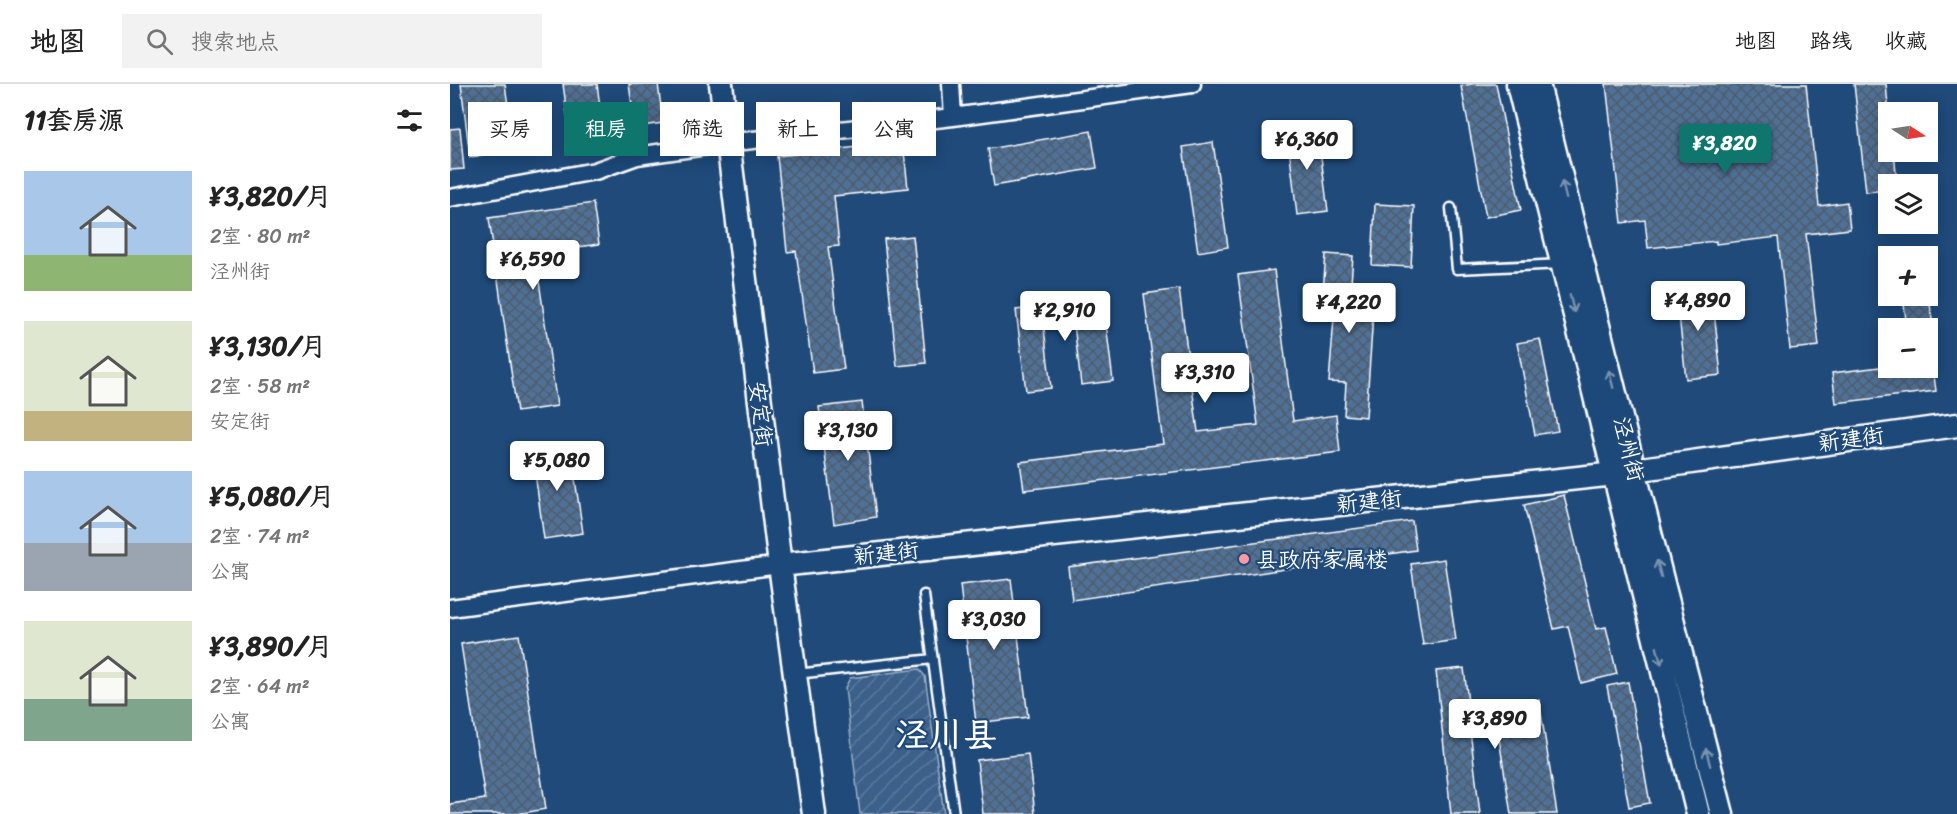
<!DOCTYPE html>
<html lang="zh">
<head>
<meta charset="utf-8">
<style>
  :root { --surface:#fff; --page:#f2f2f2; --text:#222; --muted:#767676; --line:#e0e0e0; --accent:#0f766e }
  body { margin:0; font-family:Sriracha,"LXGW WenKai TC",sans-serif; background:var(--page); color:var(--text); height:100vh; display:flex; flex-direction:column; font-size:22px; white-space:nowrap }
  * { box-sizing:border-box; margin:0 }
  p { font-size:20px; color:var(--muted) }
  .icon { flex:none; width:33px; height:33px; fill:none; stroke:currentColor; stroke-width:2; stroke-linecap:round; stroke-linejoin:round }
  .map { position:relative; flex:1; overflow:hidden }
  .drawer { display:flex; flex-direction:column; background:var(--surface); width:450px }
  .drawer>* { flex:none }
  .guide { position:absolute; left:18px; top:18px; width:570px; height:54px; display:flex; gap:12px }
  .needle { width:39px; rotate:102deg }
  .tools { position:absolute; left:1428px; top:18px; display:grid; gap:12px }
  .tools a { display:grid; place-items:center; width:60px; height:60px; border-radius:0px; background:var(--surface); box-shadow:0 3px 15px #0003; font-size:30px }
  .price { position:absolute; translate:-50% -51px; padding:0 14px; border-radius:6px; background:#fff; color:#222; font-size:20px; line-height:39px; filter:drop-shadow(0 2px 3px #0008) }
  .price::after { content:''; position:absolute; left:50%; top:36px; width:18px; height:14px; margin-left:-9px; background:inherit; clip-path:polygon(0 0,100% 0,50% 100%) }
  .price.selected { background:var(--accent); color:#fff }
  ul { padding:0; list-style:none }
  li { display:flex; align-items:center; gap:18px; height:150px; padding:0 24px }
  li span { display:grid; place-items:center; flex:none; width:168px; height:120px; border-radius:0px; color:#555 }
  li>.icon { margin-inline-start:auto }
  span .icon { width:72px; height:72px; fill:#fffc; stroke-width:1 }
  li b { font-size:26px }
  h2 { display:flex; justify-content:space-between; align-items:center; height:72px; padding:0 24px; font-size:26px }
  .pill { padding:0 21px; border-radius:0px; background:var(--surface); box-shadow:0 3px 15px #0003; font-size:21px; line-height:54px }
  .pill.selected { background:var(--accent); color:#fff }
  header { display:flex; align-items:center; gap:36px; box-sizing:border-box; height:84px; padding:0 30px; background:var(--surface); border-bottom:2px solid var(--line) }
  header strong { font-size:28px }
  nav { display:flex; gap:33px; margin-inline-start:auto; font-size:21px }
  .search { width:420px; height:54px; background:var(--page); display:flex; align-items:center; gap:15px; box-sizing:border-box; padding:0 21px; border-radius:0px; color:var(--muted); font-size:22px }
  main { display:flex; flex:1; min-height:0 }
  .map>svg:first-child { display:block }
</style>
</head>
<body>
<header>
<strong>地图</strong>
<div class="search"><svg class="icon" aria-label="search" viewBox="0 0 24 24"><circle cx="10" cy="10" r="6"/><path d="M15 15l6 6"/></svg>搜索地点</div>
<nav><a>地图</a><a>路线</a><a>收藏</a></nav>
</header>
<main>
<section class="drawer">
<h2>11套房源<svg class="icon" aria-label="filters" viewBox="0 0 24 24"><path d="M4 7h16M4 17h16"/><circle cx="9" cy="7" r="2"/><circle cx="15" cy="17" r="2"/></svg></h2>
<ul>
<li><span style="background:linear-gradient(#a9c7e8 70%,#8fb573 0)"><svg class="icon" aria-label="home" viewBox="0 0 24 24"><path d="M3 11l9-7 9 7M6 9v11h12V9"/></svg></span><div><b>¥3,820/月</b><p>2室 · 80 m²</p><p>泾州街</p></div></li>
<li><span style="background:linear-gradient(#dfe7d0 75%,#c2b280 0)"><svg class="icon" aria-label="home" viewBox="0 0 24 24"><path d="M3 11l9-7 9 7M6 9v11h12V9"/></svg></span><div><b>¥3,130/月</b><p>2室 · 58 m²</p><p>安定街</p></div></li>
<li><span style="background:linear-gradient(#a9c7e8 60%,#9aa5b1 0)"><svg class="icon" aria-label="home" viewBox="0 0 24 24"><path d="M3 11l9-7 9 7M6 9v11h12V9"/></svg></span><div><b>¥5,080/月</b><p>2室 · 74 m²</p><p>公寓</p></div></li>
<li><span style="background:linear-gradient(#dfe7d0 65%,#7fa58c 0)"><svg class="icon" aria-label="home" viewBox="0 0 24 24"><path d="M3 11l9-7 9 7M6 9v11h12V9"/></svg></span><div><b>¥3,890/月</b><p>2室 · 64 m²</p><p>公寓</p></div></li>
</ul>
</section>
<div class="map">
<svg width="1507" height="730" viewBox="0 0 1507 730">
  <defs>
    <pattern id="garden-furrows" width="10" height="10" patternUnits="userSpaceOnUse" patternTransform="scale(1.5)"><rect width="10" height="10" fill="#3c618b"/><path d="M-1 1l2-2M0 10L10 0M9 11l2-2" fill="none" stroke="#59799c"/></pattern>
    <pattern id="building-cross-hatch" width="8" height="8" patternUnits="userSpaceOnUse" patternTransform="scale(1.5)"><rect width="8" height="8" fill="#507197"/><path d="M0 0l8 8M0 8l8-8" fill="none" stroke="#4e5b6a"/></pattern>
  </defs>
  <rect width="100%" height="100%" fill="#1f4a7a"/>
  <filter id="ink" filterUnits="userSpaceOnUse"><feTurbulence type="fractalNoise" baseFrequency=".0167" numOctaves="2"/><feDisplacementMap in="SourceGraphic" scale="12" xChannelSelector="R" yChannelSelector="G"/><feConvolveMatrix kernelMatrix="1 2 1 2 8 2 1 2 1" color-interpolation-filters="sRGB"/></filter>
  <g filter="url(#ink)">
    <!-- garden -->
    <path fill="url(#garden-furrows)" stroke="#9eb0c5" stroke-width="1.5" d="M469,585L475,592L494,730H410L395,604L400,594Z"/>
    <!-- building -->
    <path fill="url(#building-cross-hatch)" stroke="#fff" stroke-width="1.5" d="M11,0H55L64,67L20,73Z
      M113,0H147L154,53L121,58Z
      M179,0H208L213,39L185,43Z
      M1022,0H1046L1071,126L1036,133L1011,2Z
      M1156,0H1356L1369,122L1397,118L1400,145L1356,150L1369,262L1340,265L1328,153L1266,160V157L1198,164L1195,136L1172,139Z
      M1404,0H1436L1438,22V68H1444L1447,100H1438V106L1416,108Z
      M867,42L878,127L847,131L837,46Z
      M10,44L14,85L0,86V45Z
      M641,47L647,84L544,102L538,65Z
      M453,58L458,104L384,112L389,162L378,163L394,285L363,289L346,167L337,168L327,72Z
      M763,58L778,163L748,168L733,63Z
      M143,119L149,160L85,169L107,322L67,328L39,134Z
      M925,120L964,122L961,183L922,181Z
      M463,152L476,279L447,282L434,155Z
      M876,170L903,172L900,214L924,216L916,333L894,331L896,299L879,298L885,221L872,220Z
      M824,186L843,337L886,331L890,368L574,406L570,378L713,360L694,210L729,205L748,348L808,341L788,191Z
      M1261,200L1271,291L1236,295L1226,204Z
      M1453,212H1479L1483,244H1457Z
      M653,215L663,297L631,301L624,240L594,244L601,304L576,307L566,226Z
      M1090,255L1108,347L1085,351L1067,259Z
      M1438,282L1483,284L1486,307L1386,319L1382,289Z
      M412,318L426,433L384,440L369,323Z
      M120,361L133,449L94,455L82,367Z
      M1114,411L1146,545L1156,543L1167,590L1131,599L1118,542L1104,545L1074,421Z
      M962,437L966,466L622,516L618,483Z
      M994,475L1006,556L973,561L961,480Z
      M561,495L578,633L526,639L510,501Z
      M69,551L96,725L67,730H0V720L35,715L11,560Z
      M1014,584L1019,627L1089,616L1107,730H1061L1047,642L1020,646L1030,730H1001L986,587Z
      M1178,598L1200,719L1179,723L1157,602Z
      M578,670L585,730H533L527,676Z"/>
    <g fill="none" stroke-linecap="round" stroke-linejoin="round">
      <defs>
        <path id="lane" d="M1001,124L1007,185L1112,180
          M474,511L504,730
          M346,590L483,575"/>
        <path id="street" d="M501,0L503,33
          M0,114L145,87L187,72L277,59L503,33L742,0
          M0,524L330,481"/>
        <path id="secondary" d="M271,0L330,481L364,730
          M1068,0L1248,730
          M1088,0L1184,386L1272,730
          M330,481L1165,390L1184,386L1507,341"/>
      </defs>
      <!-- lane casing -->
      <use href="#lane" stroke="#fff" stroke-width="13"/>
      <!-- street casing -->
      <use href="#street" stroke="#fff" stroke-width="21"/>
      <!-- secondary casing -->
      <use href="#secondary" stroke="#fff" stroke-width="27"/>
      <!-- lane -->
      <use href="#lane" stroke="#1f4a7a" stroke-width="8"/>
      <!-- street -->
      <use href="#street" stroke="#1f4a7a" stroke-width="16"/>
      <!-- secondary -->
      <use href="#secondary" stroke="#1f4a7a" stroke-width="22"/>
    </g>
    <!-- one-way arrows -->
    <defs><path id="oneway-shaft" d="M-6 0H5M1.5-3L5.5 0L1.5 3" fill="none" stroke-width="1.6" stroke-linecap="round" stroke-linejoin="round" transform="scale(1.5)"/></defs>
    <g stroke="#7992af">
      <use href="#oneway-shaft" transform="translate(1114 106) rotate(-104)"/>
      <use href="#oneway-shaft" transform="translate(1122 220) rotate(76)"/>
      <use href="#oneway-shaft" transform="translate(1161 295) rotate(-104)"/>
      <use href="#oneway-shaft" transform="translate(1209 485) rotate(-104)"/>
      <use href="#oneway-shaft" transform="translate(1209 572) rotate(76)"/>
      <use href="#oneway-shaft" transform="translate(1258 673) rotate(-104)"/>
    </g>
  </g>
  <!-- markers -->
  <circle fill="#ff9aa2" stroke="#1f4a7a" stroke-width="2" cx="794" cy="475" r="6"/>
  <g text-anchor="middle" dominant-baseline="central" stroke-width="4.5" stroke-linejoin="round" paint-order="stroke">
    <!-- street labels -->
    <g font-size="22" fill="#fff" stroke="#1f4a7a">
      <text transform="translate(311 330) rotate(83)">安定街</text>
      <text transform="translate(1401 355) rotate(-8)">新建街</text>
      <text transform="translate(1179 365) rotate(76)">泾州街</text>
      <text transform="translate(919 417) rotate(-6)">新建街</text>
      <text transform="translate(436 469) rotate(-6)">新建街</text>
    </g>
    <!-- poi labels -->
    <g font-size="22" fill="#fff" stroke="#1f4a7a" text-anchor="start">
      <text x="806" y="475">县政府家属楼</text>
    </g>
    <!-- town labels -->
    <g font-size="34" font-weight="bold" fill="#fff" stroke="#1f4a7a">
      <text x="496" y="651">泾川县</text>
    </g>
  </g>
</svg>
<div class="tools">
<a><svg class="needle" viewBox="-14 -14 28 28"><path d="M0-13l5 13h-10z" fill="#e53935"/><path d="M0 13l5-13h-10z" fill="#767676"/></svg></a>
<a><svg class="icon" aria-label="layers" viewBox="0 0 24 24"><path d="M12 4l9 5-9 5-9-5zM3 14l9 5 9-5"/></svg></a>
<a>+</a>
<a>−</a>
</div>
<b class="price" style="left:857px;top:87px">¥6,360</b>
<b class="price selected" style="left:1275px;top:91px">¥3,820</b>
<b class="price" style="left:83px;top:207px">¥6,590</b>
<b class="price" style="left:1248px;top:248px">¥4,890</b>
<b class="price" style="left:899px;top:250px">¥4,220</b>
<b class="price" style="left:615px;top:258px">¥2,910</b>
<b class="price" style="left:755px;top:320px">¥3,310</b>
<b class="price" style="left:398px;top:378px">¥3,130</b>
<b class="price" style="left:107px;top:408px">¥5,080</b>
<b class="price" style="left:544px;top:567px">¥3,030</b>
<b class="price" style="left:1045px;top:666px">¥3,890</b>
<div class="guide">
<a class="pill">买房</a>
<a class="pill selected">租房</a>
<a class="pill">筛选</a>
<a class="pill">新上</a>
<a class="pill">公寓</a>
</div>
</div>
</main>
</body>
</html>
